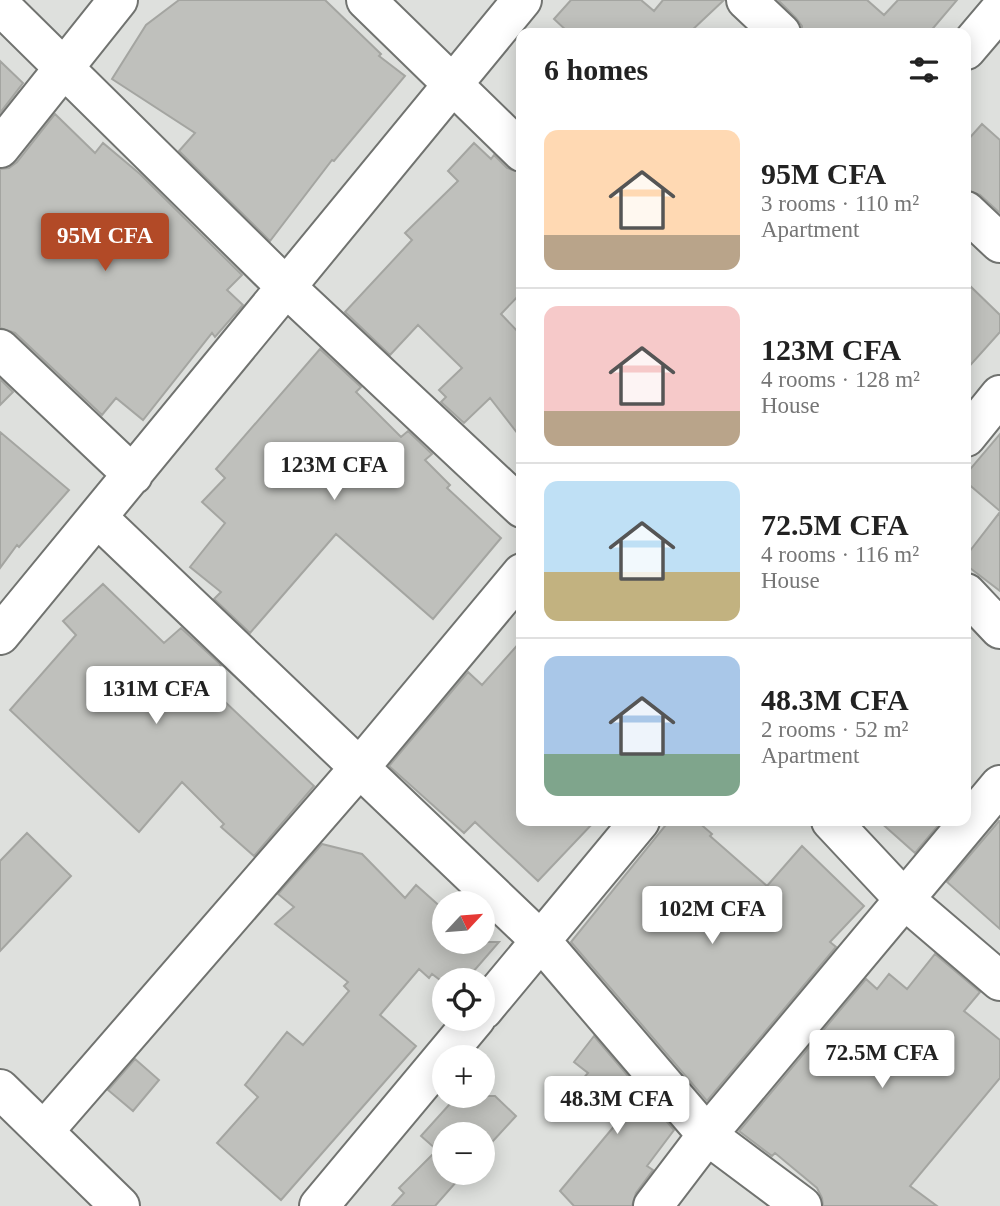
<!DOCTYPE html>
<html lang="en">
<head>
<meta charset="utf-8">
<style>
  :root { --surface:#fff; --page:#f6f6f6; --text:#222; --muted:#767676; --line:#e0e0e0; --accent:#b24a27 }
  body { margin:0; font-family:Georgia,serif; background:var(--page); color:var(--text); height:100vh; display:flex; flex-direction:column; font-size:26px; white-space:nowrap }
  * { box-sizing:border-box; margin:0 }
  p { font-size:23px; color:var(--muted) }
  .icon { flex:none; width:38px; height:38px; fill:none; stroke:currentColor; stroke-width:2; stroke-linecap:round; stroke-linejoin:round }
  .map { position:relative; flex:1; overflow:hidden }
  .sheet { position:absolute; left:516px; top:28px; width:455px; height:798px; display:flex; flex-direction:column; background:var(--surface); border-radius:14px; box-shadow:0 4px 18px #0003 }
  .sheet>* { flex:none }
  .needle { width:46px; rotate:64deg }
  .tools { position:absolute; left:432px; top:891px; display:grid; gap:14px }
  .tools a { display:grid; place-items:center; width:63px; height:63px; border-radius:50%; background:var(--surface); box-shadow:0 4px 18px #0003; font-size:35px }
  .price { position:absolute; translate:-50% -60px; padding:0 16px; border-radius:7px; background:#fff; color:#222; font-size:23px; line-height:46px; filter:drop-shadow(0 2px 4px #0008) }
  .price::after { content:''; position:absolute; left:50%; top:42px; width:21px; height:16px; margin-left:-10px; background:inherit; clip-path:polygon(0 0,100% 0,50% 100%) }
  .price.active { background:var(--accent); color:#fff }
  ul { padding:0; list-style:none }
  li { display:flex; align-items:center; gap:21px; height:175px; padding:0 28px }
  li+li { border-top:2px solid var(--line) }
  li span { display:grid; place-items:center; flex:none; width:196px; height:140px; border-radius:14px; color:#555 }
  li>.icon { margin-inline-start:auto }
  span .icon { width:84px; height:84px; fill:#fffc; stroke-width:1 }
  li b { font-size:30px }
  h2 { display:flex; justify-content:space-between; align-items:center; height:84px; padding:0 28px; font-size:30px }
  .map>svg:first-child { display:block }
</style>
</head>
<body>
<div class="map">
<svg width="1000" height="1206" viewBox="0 0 1000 1206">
  <rect width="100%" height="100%" fill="#dee0dd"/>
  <!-- building -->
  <path fill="#bfc0bc" stroke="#a4a5a1" stroke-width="2" d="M179,0H325L381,54L379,56L405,76L334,161L332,160L270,241L179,151L195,133L112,79L146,25Z
    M571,0H641L654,11L663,0H724L689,33H569L554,19Z
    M778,0H867L884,15L898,0H957L929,33H802V26L796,18Z
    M0,61L23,83L0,113Z
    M55,114L95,153L103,143L140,174L242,275L227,290L243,305L215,337L212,333L143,420L116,398L102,415L15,333L0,328V169L9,168L17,162Z
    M982,124L1000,140V213L980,195L966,190V142Z
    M474,143L491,159L494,155L507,168L522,173V292L501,314L522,336V439L490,398L464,423L441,402L446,397L439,390L462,368L418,325L390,355L345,312L412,240L405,233L458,181L448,171Z
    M966,282L1000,315V332L966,370Z
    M320,349L361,387L356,392L401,437L408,431L432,454L425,460L450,485L447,488L501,538L433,619L336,534L250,633L214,599L221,592L190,567L225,523L202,502L225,478L216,469Z
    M0,379L13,392L0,405Z
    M0,432L69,490L19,547L17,545L0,568Z
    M1000,434V511L966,482V474Z
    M1000,512V591L966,565V556Z
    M103,584L164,643L181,628L221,665L205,683L314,786L254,856L221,827L224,824L182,782L139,832L10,710L76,635L63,621Z
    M522,640V821H595L538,881L475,822L464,833L389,766L468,672L482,685Z
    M669,821H697L712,834L710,836L767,886L802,846L864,906L830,942L836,947L707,1101L571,942Z
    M879,821H942L915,853Z
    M999,821H1000V929L947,882Z
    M27,833L71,876L0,951V861Z
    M322,844L362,854L405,898L416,885L444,910V942H499L466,980H440L432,974L429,978L419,969L380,1015L416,1046L281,1200L217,1143L258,1097L245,1085L287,1032L303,1045L349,991L344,986L348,982L275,924L294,907L278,894Z
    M935,954L980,992L964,1011L1000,1040V1078L910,1186L937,1206H823L822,1198L817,1188L775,1153L772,1156L739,1131L866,979L877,989L889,974L907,989Z
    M594,1036L674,1130L647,1166L653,1170L636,1193L632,1206H574L560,1191L616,1124L591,1103L599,1094L582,1080L588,1073L574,1062Z
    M135,1059L159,1080L133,1111L108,1090Z
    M457,1096H495L516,1116L483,1152V1134H444V1172H465L435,1206H392L404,1193L399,1188L437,1150L421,1136Z"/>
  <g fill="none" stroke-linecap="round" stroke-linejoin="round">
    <defs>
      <path id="street" d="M366,0L522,152
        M746,0L781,33
        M0,5L285,286L522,508
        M966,50L1000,10
        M0,148L118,0
        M966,211L1000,243
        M0,349L133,475
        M966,437L1000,395
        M97,517L541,941L707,1135L802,1206
        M966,593L1000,629
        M0,635L522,0
        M831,821L904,899L1000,981
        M483,1010L640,821
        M0,1089L120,1206
        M44,1131L360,767L522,573
        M319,1206L476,1018
        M653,1206L707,1135L1000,785"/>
    </defs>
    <!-- street casing -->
    <use href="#street" stroke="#717370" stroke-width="42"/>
    <!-- street -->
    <use href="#street" stroke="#fff" stroke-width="38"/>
  </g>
</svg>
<div class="tools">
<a><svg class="needle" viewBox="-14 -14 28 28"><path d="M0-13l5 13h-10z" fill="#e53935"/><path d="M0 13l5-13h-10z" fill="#767676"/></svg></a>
<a><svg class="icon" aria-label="locate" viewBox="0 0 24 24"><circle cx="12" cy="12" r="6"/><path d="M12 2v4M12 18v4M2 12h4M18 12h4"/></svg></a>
<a>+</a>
<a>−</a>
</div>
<b class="price active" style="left:105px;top:273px">95M CFA</b>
<b class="price" style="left:334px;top:502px">123M CFA</b>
<b class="price" style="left:156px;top:726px">131M CFA</b>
<b class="price" style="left:712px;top:946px">102M CFA</b>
<b class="price" style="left:882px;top:1090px">72.5M CFA</b>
<b class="price" style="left:617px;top:1136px">48.3M CFA</b>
<section class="sheet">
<h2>6 homes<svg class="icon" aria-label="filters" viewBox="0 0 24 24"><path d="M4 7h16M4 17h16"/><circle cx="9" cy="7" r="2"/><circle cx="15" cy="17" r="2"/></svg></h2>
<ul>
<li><span style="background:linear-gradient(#ffd9b3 75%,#b9a48a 0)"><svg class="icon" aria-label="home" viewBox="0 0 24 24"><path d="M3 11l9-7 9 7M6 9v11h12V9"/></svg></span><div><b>95M CFA</b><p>3 rooms · 110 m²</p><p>Apartment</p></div></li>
<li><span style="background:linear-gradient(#f6c9c9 75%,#b9a48a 0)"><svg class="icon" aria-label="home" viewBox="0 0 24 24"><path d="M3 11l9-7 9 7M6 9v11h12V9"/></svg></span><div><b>123M CFA</b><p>4 rooms · 128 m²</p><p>House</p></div></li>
<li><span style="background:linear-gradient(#bfe0f5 65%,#c2b280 0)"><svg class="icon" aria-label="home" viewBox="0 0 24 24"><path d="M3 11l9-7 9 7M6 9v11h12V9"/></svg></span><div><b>72.5M CFA</b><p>4 rooms · 116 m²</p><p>House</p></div></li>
<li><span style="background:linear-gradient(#a9c7e8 70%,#7fa58c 0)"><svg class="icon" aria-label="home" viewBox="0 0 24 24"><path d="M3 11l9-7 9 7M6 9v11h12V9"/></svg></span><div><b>48.3M CFA</b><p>2 rooms · 52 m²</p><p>Apartment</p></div></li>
</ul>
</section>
</div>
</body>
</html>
